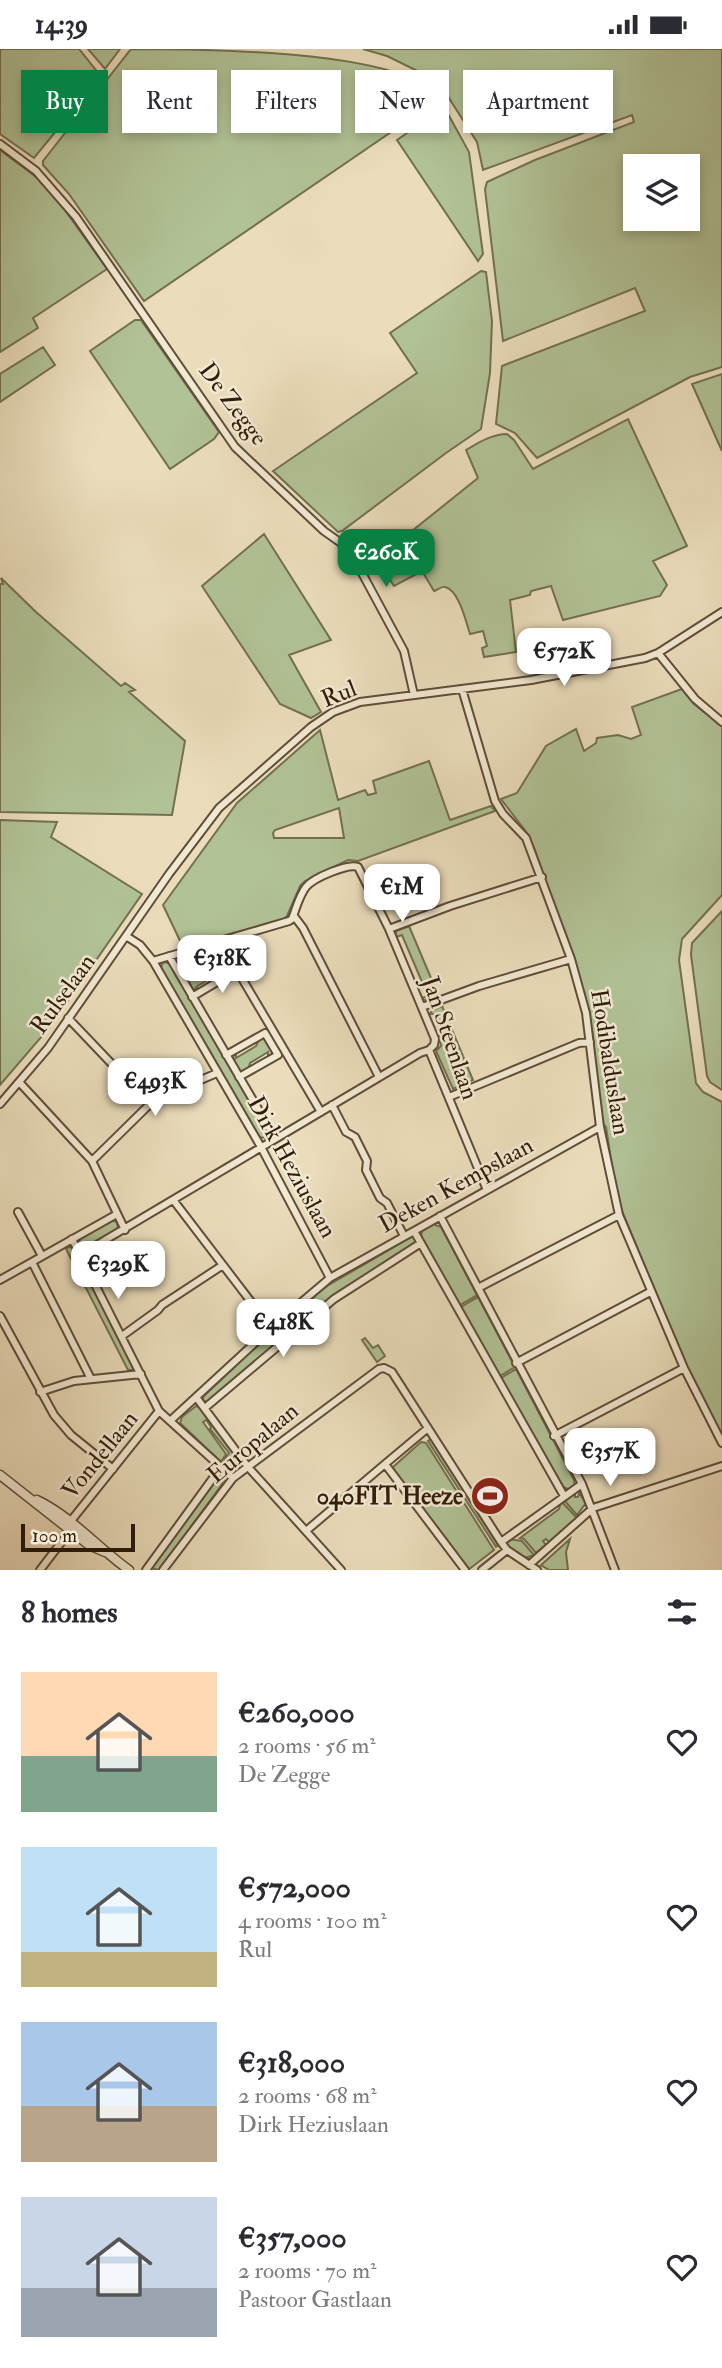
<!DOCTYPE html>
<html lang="en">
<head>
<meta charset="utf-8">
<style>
  :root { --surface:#fff; --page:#f2f2f3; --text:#2b2b33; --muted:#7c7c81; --accent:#0b8043 }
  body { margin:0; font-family:"IM FELL Double Pica",serif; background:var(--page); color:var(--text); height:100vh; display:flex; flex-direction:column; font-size:26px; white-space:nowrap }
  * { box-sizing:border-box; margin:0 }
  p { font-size:23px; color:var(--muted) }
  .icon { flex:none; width:38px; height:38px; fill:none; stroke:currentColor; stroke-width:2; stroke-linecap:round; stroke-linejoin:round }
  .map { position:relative; height:1521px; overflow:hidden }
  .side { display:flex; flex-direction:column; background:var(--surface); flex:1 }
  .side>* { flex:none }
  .top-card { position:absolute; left:21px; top:21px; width:681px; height:63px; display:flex; gap:14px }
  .controls { position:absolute; left:623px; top:105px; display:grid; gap:14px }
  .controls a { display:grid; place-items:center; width:77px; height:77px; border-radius:0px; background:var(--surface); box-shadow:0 4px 10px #0003; font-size:35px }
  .scale { position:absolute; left:21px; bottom:18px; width:114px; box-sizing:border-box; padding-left:7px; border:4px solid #321d0b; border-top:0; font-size:19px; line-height:24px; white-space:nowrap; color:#321d0b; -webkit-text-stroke:5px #f2e9d3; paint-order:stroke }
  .price { position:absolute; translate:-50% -60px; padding:0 16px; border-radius:14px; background:#fff; color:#222; font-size:23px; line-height:46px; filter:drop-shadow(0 2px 4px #0008) }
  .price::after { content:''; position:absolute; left:50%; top:42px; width:21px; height:16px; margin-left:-10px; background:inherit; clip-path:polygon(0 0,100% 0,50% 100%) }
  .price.current { background:var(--accent); color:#fff }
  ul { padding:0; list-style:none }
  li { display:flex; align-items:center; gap:21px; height:175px; padding:0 21px }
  li span { display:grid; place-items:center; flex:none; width:196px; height:140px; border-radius:0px; color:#555 }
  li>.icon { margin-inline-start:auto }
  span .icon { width:84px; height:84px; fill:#fffc; stroke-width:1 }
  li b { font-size:30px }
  h2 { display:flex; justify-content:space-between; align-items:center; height:84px; padding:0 21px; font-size:30px }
  .pill { padding:0 24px; border-radius:0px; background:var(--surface); box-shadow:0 4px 10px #0003; font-size:24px; line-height:63px }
  .pill.current { background:var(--accent); color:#fff }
  .status { display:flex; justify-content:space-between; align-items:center; height:49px; padding:0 35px; background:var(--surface); direction:ltr }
  .status svg { height:19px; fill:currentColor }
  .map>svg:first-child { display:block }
</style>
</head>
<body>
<div class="status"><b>14:39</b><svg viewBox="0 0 49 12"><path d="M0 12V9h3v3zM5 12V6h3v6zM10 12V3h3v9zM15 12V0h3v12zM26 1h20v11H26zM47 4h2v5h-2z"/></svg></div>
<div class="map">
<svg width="722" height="1521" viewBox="0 0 722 1521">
  <rect width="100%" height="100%" fill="#ebddbc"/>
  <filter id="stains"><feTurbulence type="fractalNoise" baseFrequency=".00286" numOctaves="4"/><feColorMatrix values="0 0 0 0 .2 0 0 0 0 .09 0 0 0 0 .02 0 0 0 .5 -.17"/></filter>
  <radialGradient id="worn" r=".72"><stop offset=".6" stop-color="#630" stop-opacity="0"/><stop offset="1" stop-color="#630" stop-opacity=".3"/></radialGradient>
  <!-- green -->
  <path fill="#b1c296" stroke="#727050" stroke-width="2" fill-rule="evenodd" d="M0,0H79L99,25L94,36L34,109L0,85Z
    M88,0H120L105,20Z
    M131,0C192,0 413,0 438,51L144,252L69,145L43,116V112Z
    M363,0H722V318L690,328L537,409L515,384L496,375L502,317L645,262L635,239L503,292L485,140L487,133L535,111L634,73L632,66L483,121L477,93L438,32L387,7ZM635,117H688V170H635Z
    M440,61L447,63L469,103L483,205L478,212L397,91Z
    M0,101L47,136L107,220L33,269L38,279L0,303Z
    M481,222L486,223L492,272L490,324L481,380L446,404L342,482L338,483L273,422L417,324L390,284Z
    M135,271H141L219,383L214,390L170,420L90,302Z
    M43,298L55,316L0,353V325Z
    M722,325V402L692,335Z
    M628,370L687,497L653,512L667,536L660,547L563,571L551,537L531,542L530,546L510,551L516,603L484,608L482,599L487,597L483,582L470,585C466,573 459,541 445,538C442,537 437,541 434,542L422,522L394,537L377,510L478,429L466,401C478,394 492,385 507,385L514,391L533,420Z
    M264,485L331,591L289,606L321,663L311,669L280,655L202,537Z
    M1,529L36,563L121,637L125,634L135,641L129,643L185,692L172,766L0,763V535H3Z
    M682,640L694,655L722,677V846L682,890L679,911L696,1034L703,1043L722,1053V1386L690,1326L622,1162L616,1143L606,1078L602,1074L592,980L585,946L534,799L527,784L501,750L517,744L546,697L576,680L584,702L596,694L597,689L618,686L631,690L641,686L632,658Z
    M320,681L338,751L365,741L368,746L376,744L373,732L429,712L450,771L491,757L495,762L358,812L348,811L305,832L300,837L287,867L284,870L183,898L163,856L237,754ZM339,759L344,789H274L273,784L275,781Z
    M0,771L57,773L51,788L142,845L49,979L0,1036Z
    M722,862V1041L710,1033L707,1027L691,906L692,894Z
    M409,877L439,948L427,952L422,949L428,947L402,886L396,888V882Z
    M217,899L229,917V922L224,925L219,924L196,938L199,940H193L179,916V910Z
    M165,913L170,915L269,1082L266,1089L258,1088L161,920L162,915Z
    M442,957L473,1031L453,1040L436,1002L441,997L439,987L443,984L435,965H430L432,961Z
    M260,988L266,989L273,1001L272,1006L268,1009V1003L250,1014L248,1022H240L233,1011L234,1004L236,1003V1009L256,997Z
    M110,1171L117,1173L118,1181L87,1200L79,1196L80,1189Z
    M433,1175L441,1178L477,1246L460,1256L421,1187L422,1182Z
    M413,1187L417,1192L415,1194L337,1244L207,1353L202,1351L204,1347L274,1281L327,1237Z
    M71,1197L133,1317V1321H128L66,1200Z
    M478,1248L515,1318L500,1327L461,1258Z
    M365,1289L373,1299L378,1296L385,1307L377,1313L362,1291Z
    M516,1320L574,1431L575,1436L570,1441L563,1438L501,1329Z
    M196,1357L202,1359L209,1369L203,1373L226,1405L221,1413L180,1374L182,1368Z
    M210,1370L242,1414L238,1422H231L222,1414L229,1404L210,1380L211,1378L207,1372Z
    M431,1390L498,1496L496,1498L428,1392Z
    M421,1393L426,1394L494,1501L468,1521L392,1419Z
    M223,1425L226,1427V1430L159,1521L151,1519L220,1426Z
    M575,1444V1448H578L579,1444L586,1454L577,1466L563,1450Z
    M561,1452L577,1469L549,1493L546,1490L543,1492L546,1496L536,1504L524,1490L520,1489L559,1460Z
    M509,1490L522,1492L534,1506L525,1509L511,1500L505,1493Z
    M570,1490L566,1503L568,1521H549L541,1516Z"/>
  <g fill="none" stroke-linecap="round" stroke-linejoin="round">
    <defs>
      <path id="minor" d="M0,95L36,122L76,168L235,398L324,482L341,494L355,511L404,602L414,646
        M658,604L695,650L722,673
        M462,640L495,752L503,765L526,789L571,910L586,964L600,1078L619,1166L684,1319L722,1394
        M294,867L303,879L379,1028
        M389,880L450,857L542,828
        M126,887L140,896L153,912L261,1098L330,1229
        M223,891L237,921L321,1063
        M169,907L275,1089
        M153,912L289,872L292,870C296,860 299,847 306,838C313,829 348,814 358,818L389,880L435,990L434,996L429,1001L487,1141
        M192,948L237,921
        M422,958L479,937L571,910
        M68,969L150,1055
        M226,1006L265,984L278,1006L239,1028
        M20,1034L92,1112L125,1181
        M449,1048L579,994L590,993
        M0,1055L48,999L169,825L219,759L311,678L333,663L360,653L531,631L645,609L658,604L722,563
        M332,1056L346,1083L355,1088L367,1112L366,1121L380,1149L387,1154L404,1187
        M92,1112L154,1051L217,1024
        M174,1152L271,1279
        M18,1163L42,1207
        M440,1167L582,1435L615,1521
        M414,1182L564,1447
        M72,1190L159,1362L233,1429
        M80,1206L420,1004L429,1001
        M32,1213L91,1330
        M0,1231L117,1165
        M478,1239L619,1166
        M0,1267L54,1366L71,1386L113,1420
        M122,1287L158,1261L162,1256L223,1216
        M516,1314L650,1243
        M40,1343L74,1332L141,1325
        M196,1348L248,1418L341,1521
        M206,1358L334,1250L421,1194
        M170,1372L271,1279L330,1229L600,1078
        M428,1379L385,1415L465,1521
        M554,1387L684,1319
        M306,1482L385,1415
        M501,1493L582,1435
        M529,1516L593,1459L722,1417
        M40,1521L70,1482V1473L159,1362
        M146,1521L221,1418
        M163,1521L233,1429L379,1320L384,1319L392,1323L501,1493L507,1501L537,1521
        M482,1521L507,1501"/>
      <path id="tertiary" d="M0,1426L89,1496L105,1503
        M37,1451C72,1468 98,1499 129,1521"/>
    </defs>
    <!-- minor casing -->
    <use href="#minor" stroke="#604d37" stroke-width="10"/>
    <!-- tertiary casing -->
    <use href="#tertiary" stroke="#604d37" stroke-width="11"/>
    <!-- minor -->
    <use href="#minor" stroke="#f2e9d3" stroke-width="6"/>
    <!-- tertiary -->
    <use href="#tertiary" stroke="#f2e9d3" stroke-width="8"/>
  </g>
  <!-- icons -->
  <defs>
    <symbol id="stadium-disc" viewBox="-11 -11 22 22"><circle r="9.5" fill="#8f2418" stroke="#f2e9d3"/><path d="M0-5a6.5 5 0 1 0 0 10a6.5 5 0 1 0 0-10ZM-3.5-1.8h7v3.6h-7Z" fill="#fff"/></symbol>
  </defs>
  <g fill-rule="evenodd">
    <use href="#stadium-disc" x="468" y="1425" width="44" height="44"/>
  </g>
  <g text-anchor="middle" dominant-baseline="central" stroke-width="5" stroke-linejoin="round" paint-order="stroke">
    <!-- street labels -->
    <g font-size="24" fill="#321d0b" stroke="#f2e9d3">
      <text transform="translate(233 355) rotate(53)">De Zegge</text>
      <text transform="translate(339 645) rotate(-22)">Rul</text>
      <text transform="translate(63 945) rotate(-54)">Rulselaan</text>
      <text transform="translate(450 989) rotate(71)">Jan Steenlaan</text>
      <text transform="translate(610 1013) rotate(81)">Hodibalduslaan</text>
      <text transform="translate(292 1118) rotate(61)">Dirk Heziuslaan</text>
      <text transform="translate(456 1136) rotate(-29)">Deken Kempslaan</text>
      <text transform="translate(253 1394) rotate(-40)">Europalaan</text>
      <text transform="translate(100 1406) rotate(-51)">Vondellaan</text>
    </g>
    <!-- poi labels -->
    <g font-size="24" font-weight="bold" fill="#321d0b" stroke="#f2e9d3" text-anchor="end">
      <text x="463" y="1447">040FIT Heeze</text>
    </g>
  </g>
  <rect width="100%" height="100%" filter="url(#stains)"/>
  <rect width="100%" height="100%" fill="url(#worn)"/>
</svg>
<div class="controls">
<a><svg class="icon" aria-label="layers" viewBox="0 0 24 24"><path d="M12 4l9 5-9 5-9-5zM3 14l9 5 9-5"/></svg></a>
</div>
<div class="scale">100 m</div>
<b class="price current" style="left:386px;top:540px">€260K</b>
<b class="price" style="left:564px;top:639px">€572K</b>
<b class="price" style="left:402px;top:875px">€1M</b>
<b class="price" style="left:222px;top:946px">€318K</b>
<b class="price" style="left:155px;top:1069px">€493K</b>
<b class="price" style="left:118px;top:1252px">€329K</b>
<b class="price" style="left:283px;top:1310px">€418K</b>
<b class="price" style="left:610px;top:1439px">€357K</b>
<div class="top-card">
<a class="pill current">Buy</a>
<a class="pill">Rent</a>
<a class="pill">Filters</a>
<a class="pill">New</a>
<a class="pill">Apartment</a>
</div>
</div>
<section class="side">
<h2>8 homes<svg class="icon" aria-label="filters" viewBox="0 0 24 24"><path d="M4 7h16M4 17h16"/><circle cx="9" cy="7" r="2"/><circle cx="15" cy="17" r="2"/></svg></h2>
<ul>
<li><span style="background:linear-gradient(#ffd9b3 60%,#7fa58c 0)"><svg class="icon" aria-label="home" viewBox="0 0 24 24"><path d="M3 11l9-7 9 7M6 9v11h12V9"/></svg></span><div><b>€260,000</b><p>2 rooms · 56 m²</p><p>De Zegge</p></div><svg class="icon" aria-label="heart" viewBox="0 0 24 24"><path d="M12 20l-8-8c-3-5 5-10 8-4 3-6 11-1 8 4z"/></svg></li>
<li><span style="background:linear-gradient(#bfe0f5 75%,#c2b280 0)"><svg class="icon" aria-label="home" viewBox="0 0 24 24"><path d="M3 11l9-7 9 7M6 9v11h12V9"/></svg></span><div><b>€572,000</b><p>4 rooms · 100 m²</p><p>Rul</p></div><svg class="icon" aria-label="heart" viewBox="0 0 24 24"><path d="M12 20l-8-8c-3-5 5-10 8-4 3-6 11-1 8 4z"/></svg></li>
<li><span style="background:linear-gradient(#a9c7e8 60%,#b9a48a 0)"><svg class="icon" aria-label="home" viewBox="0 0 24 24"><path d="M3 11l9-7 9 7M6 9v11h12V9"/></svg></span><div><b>€318,000</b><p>2 rooms · 68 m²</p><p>Dirk Heziuslaan</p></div><svg class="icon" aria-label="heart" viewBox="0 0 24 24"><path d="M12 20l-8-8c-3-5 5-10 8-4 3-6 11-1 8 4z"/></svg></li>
<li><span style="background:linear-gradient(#c9d6e8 65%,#9aa5b1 0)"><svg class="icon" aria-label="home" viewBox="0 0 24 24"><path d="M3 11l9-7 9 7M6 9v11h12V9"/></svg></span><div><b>€357,000</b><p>2 rooms · 70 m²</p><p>Pastoor Gastlaan</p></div><svg class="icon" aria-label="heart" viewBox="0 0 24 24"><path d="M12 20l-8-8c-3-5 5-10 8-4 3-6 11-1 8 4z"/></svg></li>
</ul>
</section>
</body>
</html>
